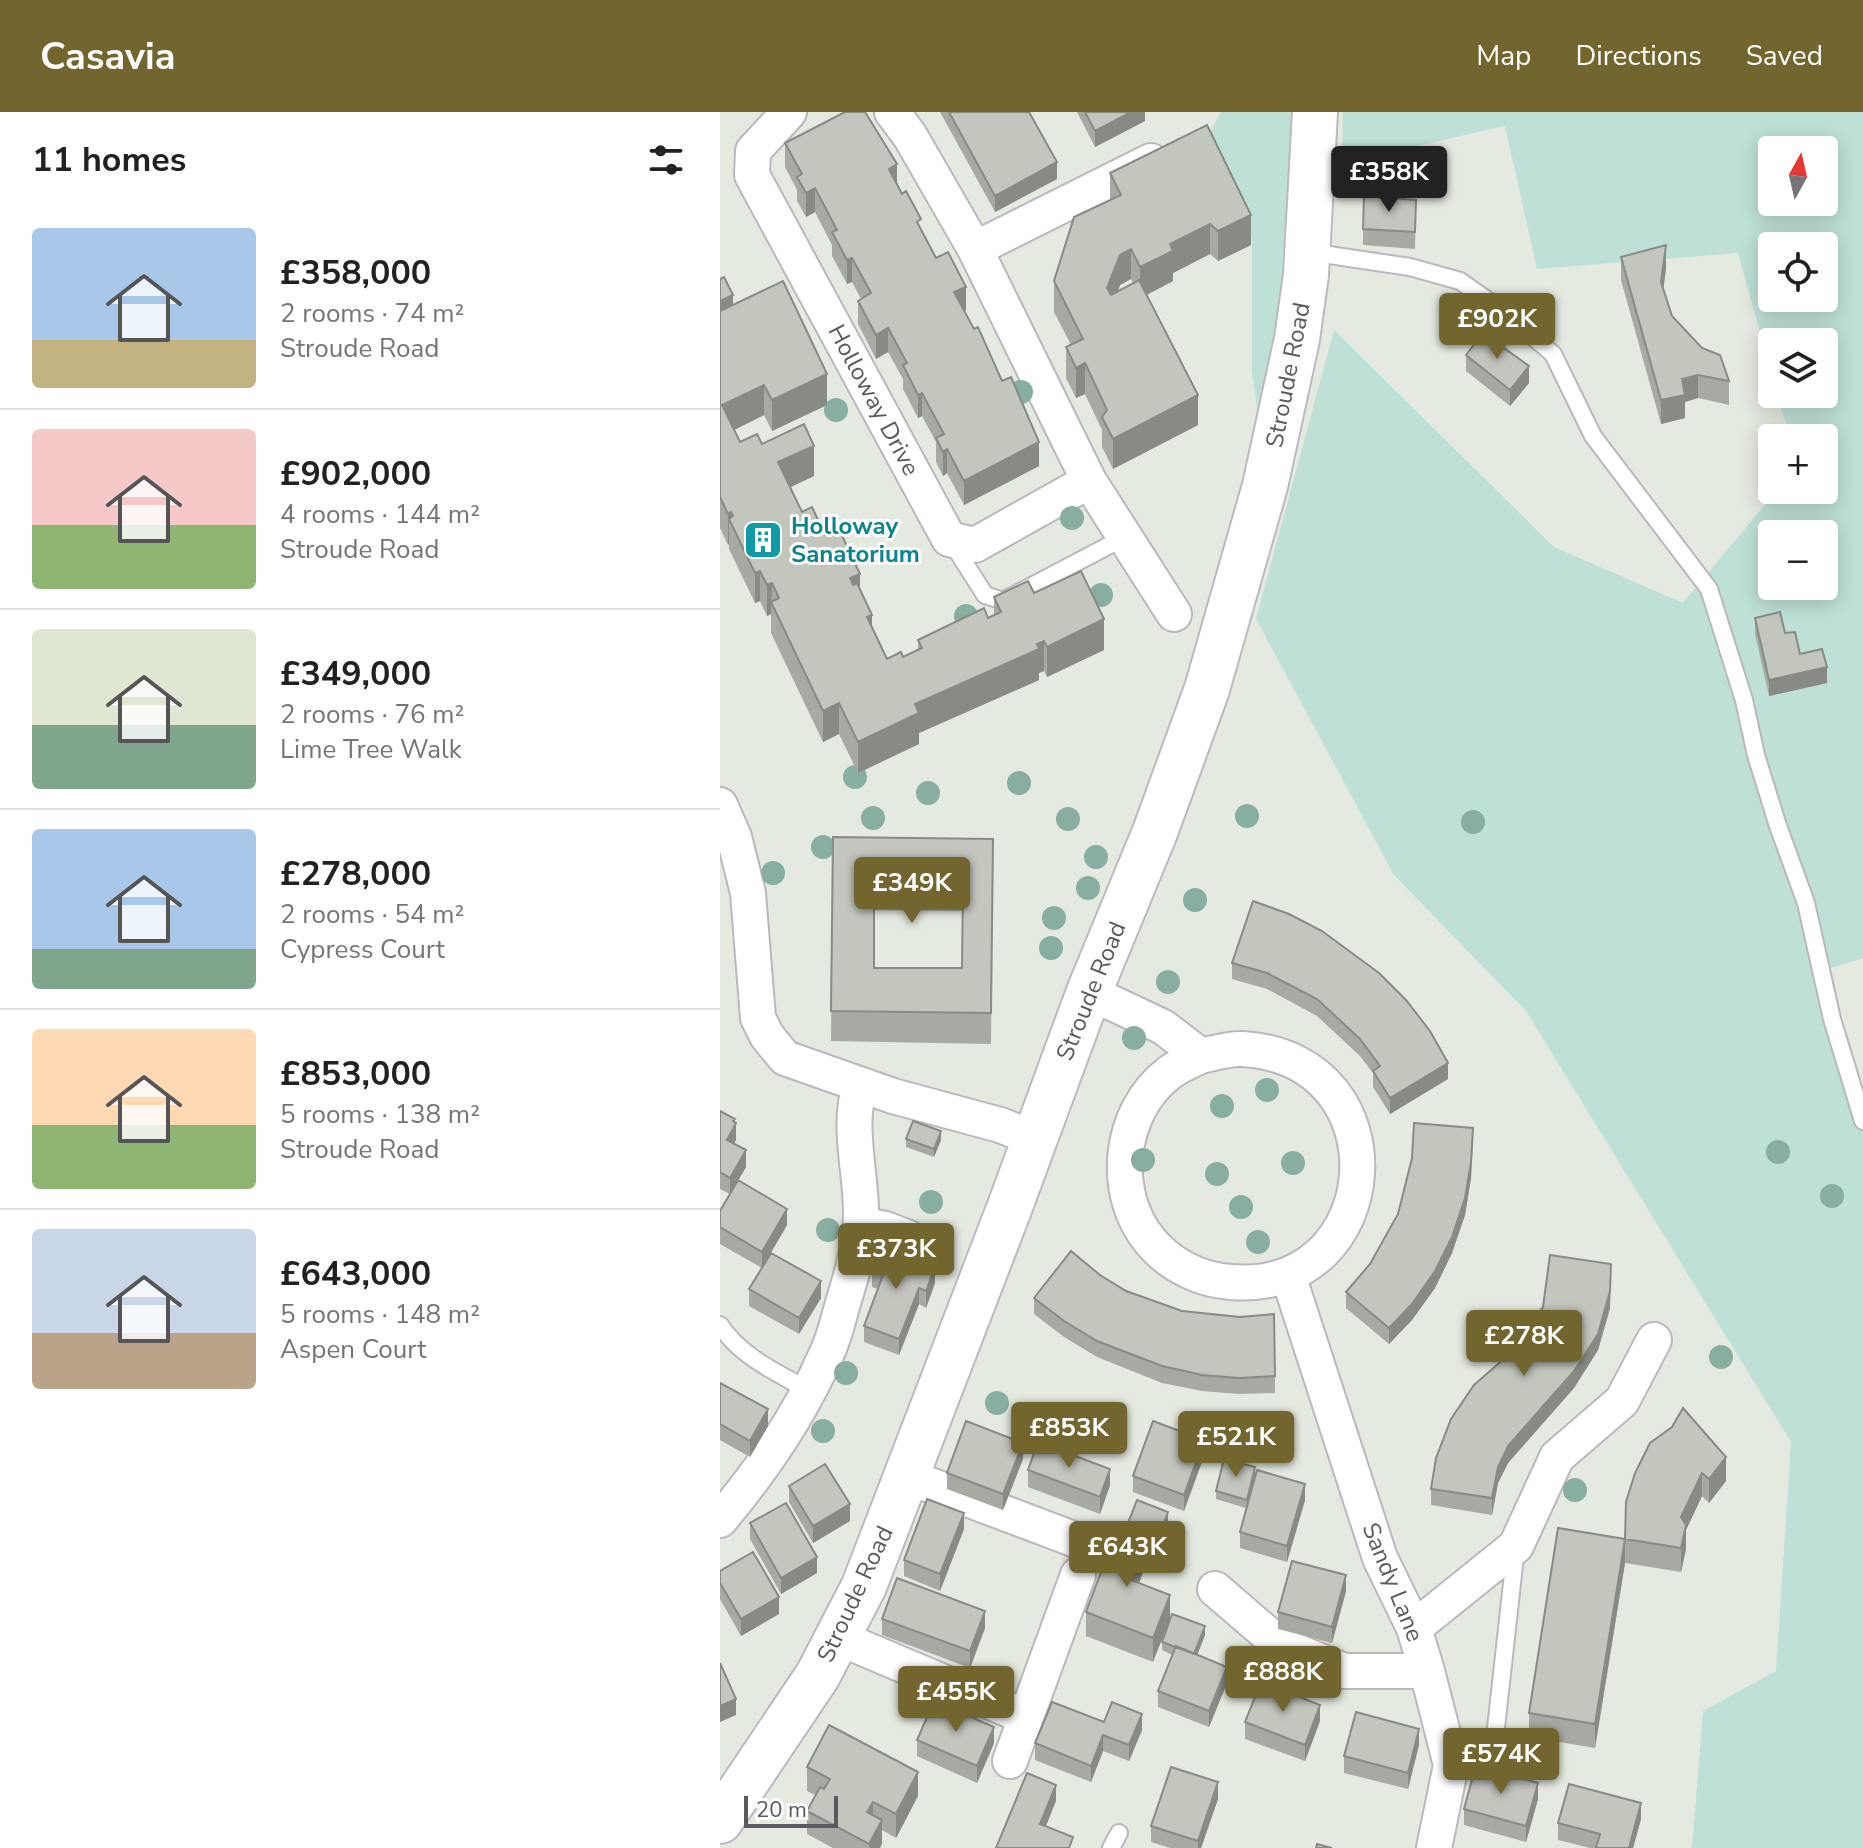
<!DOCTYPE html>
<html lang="en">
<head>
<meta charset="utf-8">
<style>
  :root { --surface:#fff; --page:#f2f2f2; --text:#202124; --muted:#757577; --line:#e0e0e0; --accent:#72652e }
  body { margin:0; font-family:"Nunito Sans",sans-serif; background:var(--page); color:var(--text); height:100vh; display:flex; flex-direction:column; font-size:30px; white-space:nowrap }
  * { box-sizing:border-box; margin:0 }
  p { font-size:26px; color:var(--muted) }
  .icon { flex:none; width:44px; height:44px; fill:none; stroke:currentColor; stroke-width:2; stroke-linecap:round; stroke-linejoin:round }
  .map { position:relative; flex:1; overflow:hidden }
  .sheet { display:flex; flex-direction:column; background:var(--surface); width:720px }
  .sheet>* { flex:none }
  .needle { width:52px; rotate:8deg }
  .controls { position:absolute; left:1038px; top:24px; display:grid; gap:16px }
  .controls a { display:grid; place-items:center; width:80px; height:80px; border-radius:8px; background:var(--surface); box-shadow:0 4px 20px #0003; font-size:40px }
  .scale { position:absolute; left:24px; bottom:20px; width:94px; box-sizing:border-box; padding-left:8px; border:4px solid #5b5960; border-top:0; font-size:22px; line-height:28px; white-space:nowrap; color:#5b5960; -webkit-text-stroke:6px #fff; paint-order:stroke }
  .price { position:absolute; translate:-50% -68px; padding:0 18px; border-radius:8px; background:var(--accent); color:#fff; font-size:26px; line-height:52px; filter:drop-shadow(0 2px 4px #0008) }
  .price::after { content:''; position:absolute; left:50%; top:48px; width:24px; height:18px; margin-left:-12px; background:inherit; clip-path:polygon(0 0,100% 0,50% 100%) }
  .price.current { background:#222; color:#fff }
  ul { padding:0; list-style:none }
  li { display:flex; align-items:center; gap:24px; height:200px; padding:0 32px }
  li+li { border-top:2px solid var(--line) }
  li span { display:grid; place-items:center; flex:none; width:224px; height:160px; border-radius:8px; color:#555 }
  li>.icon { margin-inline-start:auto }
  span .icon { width:96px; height:96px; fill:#fffc; stroke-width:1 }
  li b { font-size:34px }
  h2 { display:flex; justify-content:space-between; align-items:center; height:96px; padding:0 32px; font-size:34px }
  header { display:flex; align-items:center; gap:48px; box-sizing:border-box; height:112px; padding:0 40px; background:var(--accent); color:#fff }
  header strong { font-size:38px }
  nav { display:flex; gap:44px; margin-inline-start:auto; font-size:28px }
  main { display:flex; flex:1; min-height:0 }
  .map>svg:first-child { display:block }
</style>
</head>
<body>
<header>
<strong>Casavia</strong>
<nav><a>Map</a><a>Directions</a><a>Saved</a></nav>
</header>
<main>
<section class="sheet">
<h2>11 homes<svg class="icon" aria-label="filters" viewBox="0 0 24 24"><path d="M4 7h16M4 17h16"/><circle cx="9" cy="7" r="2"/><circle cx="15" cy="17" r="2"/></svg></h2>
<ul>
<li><span style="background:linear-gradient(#a9c7e8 70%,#c2b280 0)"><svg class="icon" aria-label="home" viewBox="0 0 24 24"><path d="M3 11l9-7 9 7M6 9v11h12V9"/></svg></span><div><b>£358,000</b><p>2 rooms · 74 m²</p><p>Stroude Road</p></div></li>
<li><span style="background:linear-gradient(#f6c9c9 60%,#8fb573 0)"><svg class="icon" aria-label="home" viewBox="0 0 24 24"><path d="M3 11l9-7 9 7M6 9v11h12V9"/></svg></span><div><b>£902,000</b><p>4 rooms · 144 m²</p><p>Stroude Road</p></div></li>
<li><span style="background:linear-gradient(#dfe7d0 60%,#7fa58c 0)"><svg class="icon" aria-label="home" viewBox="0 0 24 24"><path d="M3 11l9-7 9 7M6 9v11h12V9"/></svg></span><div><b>£349,000</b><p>2 rooms · 76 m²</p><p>Lime Tree Walk</p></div></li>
<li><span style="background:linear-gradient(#a9c7e8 75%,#7fa58c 0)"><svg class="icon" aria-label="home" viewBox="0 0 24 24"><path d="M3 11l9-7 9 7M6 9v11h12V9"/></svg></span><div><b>£278,000</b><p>2 rooms · 54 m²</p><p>Cypress Court</p></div></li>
<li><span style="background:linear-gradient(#ffd9b3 60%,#8fb573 0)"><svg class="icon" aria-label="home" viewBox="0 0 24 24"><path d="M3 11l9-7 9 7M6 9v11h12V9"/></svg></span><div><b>£853,000</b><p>5 rooms · 138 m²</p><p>Stroude Road</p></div></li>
<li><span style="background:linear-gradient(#c9d6e8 65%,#b9a48a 0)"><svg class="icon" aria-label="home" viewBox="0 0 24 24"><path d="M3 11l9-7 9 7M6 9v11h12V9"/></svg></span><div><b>£643,000</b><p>5 rooms · 148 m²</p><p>Aspen Court</p></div></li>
</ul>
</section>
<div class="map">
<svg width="1143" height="1736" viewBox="0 0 1143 1736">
  <rect width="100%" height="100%" fill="#e5eae0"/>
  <!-- green -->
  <path fill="#bee0d7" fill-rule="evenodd" d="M501,0H573L574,145L542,329L532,260V126L488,24Z
    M623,0H1143V846L1102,859L1143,1005V1736H972L983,1599L1056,1559L1071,1330L806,899L674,763L536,507L614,218L834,435L963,491L1057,378H1104V326H1070L1057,282H1104V230H1052V263L1018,141L817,157L785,14L622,51ZM1052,38H1104V90H1052ZM1052,134H1104V186H1052ZM1052,422H1104V474H1052Z"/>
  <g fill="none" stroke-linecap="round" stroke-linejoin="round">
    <defs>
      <path id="lane" d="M589,140L690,155L740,169L787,202L833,242L873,324L989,477L1024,588L1036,643L1057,711L1086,791L1112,907L1143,1009
        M232,431L265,483L283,489L405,425
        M141,1103L167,1108L193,1118
        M0,1213C21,1245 56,1260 88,1278
        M776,1616L796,1435
        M391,1736L399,1721"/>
      <path id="street" d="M69,0L33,39L32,63L229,427L255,433L369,369
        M172,0L190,24L255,137L369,369L454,502
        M255,137L431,49
        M0,693L14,725L28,781L38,906L47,924L65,946L173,984L280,1013L314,1026
        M369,880L443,915L481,944C494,941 509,936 523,937C686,947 668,1183 511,1170C481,1168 451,1154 431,1130C390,1082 398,1000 449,961C458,954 470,949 481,944
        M568,1163L660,1446L694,1516L707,1559L731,1653L714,1736
        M186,1364L364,1431
        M0,1408C42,1358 80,1303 106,1243C114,1227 118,1208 123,1191C132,1162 141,1131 141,1101C141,1059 127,1014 140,973
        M495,1477L559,1532L624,1559H707
        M694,1516L796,1434L837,1345L902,1289L934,1228
        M119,1526L306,1605
        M290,1649L358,1463"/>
      <path id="secondary" d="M0,1709L98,1563L144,1474L289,1097L369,880L435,720L487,577L545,374L577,227L586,163L595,0"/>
    </defs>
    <!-- lane casing -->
    <use href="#lane" stroke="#bab8be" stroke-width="20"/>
    <!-- street casing -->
    <use href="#street" stroke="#bab8be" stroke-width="38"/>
    <!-- secondary casing -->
    <use href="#secondary" stroke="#bcb9c0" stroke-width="48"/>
    <!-- lane -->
    <use href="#lane" stroke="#fff" stroke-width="16"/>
    <!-- street -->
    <use href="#street" stroke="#fff" stroke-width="34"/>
    <!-- secondary -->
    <use href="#secondary" stroke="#fff" stroke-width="44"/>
  </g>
  <!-- trees -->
  <g fill="#88aea1">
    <circle cx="301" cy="280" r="12"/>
    <circle cx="116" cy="298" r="12"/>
    <circle cx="352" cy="406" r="12"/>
    <circle cx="381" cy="483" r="12"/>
    <circle cx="246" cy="504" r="12"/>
    <circle cx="135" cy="665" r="12"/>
    <circle cx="299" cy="671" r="12"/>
    <circle cx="208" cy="681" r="12"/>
    <circle cx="527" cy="704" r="12"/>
    <circle cx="153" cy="706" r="12"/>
    <circle cx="348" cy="707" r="12"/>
    <circle cx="753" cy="710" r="12"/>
    <circle cx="103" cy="735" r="12"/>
    <circle cx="376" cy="745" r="12"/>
    <circle cx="53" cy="761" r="12"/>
    <circle cx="368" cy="776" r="12"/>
    <circle cx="475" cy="788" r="12"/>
    <circle cx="334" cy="806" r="12"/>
    <circle cx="331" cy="836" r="12"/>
    <circle cx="448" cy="870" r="12"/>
    <circle cx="414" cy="926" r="12"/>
    <circle cx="547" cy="978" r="12"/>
    <circle cx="502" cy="994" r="12"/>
    <circle cx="1058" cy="1040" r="12"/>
    <circle cx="423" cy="1048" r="12"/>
    <circle cx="573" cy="1051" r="12"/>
    <circle cx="497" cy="1062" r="12"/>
    <circle cx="1112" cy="1084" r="12"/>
    <circle cx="211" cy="1090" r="12"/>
    <circle cx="521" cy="1095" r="12"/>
    <circle cx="108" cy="1118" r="12"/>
    <circle cx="538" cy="1130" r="12"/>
    <circle cx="1001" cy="1245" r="12"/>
    <circle cx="126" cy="1261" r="12"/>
    <circle cx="277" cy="1291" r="12"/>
    <circle cx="312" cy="1308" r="12"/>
    <circle cx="103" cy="1319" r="12"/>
    <circle cx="855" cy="1378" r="12"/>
  </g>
  <!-- wall -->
  <path fill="#a7aaa3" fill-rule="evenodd" d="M220,0H309L337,67L275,100Z
    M357,0H425V9L375,35Z
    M65,31L177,72L216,146L246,198L244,199L319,354L244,393L227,361L223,364L216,350V330L202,304L198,306L183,277V267L168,240L156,247L138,212V189L141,187L132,170L127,172L112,144V133L95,100L86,105L77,89V78L65,55Z
    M390,61L531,133L498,149L490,142L453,161V169L427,183L478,313L393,357L382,335V318L365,282L356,286L346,266V235L351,233L334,200V169L390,88ZM411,167L413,171L398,180L400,173Z
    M696,88L695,137L643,133V117Z
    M901,145L946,157L943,177L952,204L1009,269V293L978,286L965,290V306L941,312L901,168Z
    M0,167L13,193L107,293L52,319L44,303L14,318L20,330L42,332L94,364L70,375L82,400L105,423L140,476L152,516L167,547L183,545L198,538V528L274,503V485L314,481L384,538L327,565L324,559L319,561V568L199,621V632L138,661L119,622L103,630L51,521V502L47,504L40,489L35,491L9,437V432L8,433L0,416Z
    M746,243L809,271L790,294L746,259Z
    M1035,506L1065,521L1080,542L1107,571L1049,584L1035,522Z
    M113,725L273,727L271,932L111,929ZM154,798L243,799L242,856H154Z
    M533,789L728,967L670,1002L653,975V961L640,944L597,904L547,877L512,867V851Z
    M0,999L15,1011L16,1028L14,1032L26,1055L10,1082L0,1077Z
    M186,1027L221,1028L214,1045L186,1035Z
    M753,1032L751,1066L745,1103L732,1141L715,1176L692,1208L669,1232L626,1196V1180Z
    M0,1099L67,1113L42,1156L0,1132Z
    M152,1159L215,1171L206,1196L199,1192L179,1243L144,1230V1214L158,1177L152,1175Z
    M380,1163L555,1264V1281L519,1282L482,1279L442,1271L377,1245L344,1225L314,1202V1186Z
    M891,1169L890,1196L878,1238L854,1276L788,1351L778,1371L772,1403L711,1393V1377Z
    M29,1177L101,1186L79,1222L29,1194Z
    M0,1271L48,1314L30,1345L0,1328Z
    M484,1344L464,1399L413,1380V1364Z
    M1006,1345V1369L989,1391L982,1384L966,1418V1437L961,1460L905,1451L875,1636L809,1625V1601L905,1427L906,1390Z
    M303,1347L283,1398L227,1377V1361Z
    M308,1358L390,1373L380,1402L308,1375Z
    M535,1364L585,1388L567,1450L520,1436V1420L526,1396L496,1387V1379Z
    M69,1374L130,1409L93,1431L69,1390Z
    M448,1409L438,1436L427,1432V1450L419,1471L450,1483L433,1550L366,1524V1500L406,1418V1416Z
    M30,1411L97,1461L61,1482L30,1427Z
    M244,1417L220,1479L184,1464V1448Z
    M0,1459L59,1502L21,1524L0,1487Z
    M626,1479L612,1531L558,1517V1500Z
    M162,1507L265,1516L250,1556L162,1523Z
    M485,1523L477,1543L507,1571L489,1615L438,1595V1579L452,1543L442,1538V1530Z
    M600,1609L585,1649L525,1627V1610Z
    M384,1610L422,1618L409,1649L383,1639L371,1670L315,1648V1631Z
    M197,1628L274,1631L257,1671L197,1644Z
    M699,1633L688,1677L624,1661V1644Z
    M87,1655L198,1684L176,1726L162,1718V1731L160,1736H113L87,1722V1699L95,1683L87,1679Z
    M498,1687L481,1736H450L431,1730V1714Z
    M818,1687L806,1730L744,1713V1697Z
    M921,1707L913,1736H870L838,1728V1711Z"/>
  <!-- shaded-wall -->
  <path fill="#888b84" d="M411,0H425V9L375,35V19Z
    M337,50V67L275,100V84Z
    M177,52V76L169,57Z
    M95,76V100L86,105V81Z
    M531,103V133L498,149V119Z
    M490,112V142L453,161V169L420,186V155L450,132Z
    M946,133V157L941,194V170Z
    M411,137V167L400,173L387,207V176L400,143Z
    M132,146V170L127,172V148Z
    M246,175V198L234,204V180Z
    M13,183V213L0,219V189Z
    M168,216V240L156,247V223Z
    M365,251V282L356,286V256Z
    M809,254V271L790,294V278Z
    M107,262V293L52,319V288Z
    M978,263V286L965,290V306L941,312V288L962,267Z
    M44,273V303L2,324V293Z
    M202,281V304L198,306V283Z
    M478,283V313L393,357V327Z
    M319,330V354L244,393V369Z
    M94,334V364L58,381V350Z
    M227,337V361L223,364V340Z
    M11,400V411L9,407V432L8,433V402Z
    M40,459V489L35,491V461Z
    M140,462V492L130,466Z
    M52,471L51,502L47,504V473Z
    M152,503V533L147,505Z
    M384,507V538L327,565V535Z
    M324,529V559L319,561V568L199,621V632L138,661V630L195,592Z
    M1107,555V571L1049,584V568Z
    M119,591V622L103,630V599Z
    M728,951V967L670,1002V986Z
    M15,1007V1014L16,1011V1028L7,1044V1028Z
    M753,1016L751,1066L745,1103L732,1141L715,1176L692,1208L669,1232V1216Z
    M221,1019V1028L214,1045V1037Z
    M26,1038V1055L10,1082V1066Z
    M67,1097V1113L42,1156V1140Z
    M891,1152L890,1196L878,1238L854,1276L788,1351L778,1371L772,1403V1386L778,1355L788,1334Z
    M215,1155V1171L206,1196V1179Z
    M101,1169V1186L79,1222V1206Z
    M199,1176V1192L179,1243V1227Z
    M48,1297V1314L30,1345V1329Z
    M484,1328V1344L464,1399V1383Z
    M303,1331V1347L283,1398V1382Z
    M1006,1345V1369L989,1391V1367Z
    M535,1355V1364L527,1396V1388Z
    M390,1357V1373L380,1402V1385Z
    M982,1361V1384L966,1418V1437L961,1460V1405Z
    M585,1372V1388L567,1450V1434Z
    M130,1392V1409L93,1431V1414Z
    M448,1400V1409L438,1436V1428Z
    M244,1401V1417L220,1479V1462Z
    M427,1426V1450L411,1492V1468Z
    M905,1427V1451L875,1636V1612Z
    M97,1445V1461L61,1482V1466Z
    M626,1463V1479L612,1531V1515Z
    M450,1483V1507L433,1550V1526Z
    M59,1485V1502L21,1524V1507Z
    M265,1499V1516L250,1556V1539Z
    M485,1514V1523L474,1551V1543Z
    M507,1555V1571L489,1615V1599Z
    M16,1587V1603L0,1610V1594Z
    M600,1593V1609L585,1649V1633Z
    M422,1602V1618L409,1649V1633Z
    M274,1615V1631L257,1671V1654Z
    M699,1617V1633L688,1677V1661Z
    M383,1623V1639L371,1670V1654Z
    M198,1660V1684L176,1726V1702Z
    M498,1670V1687L481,1736H478V1729Z
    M818,1671V1687L806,1730V1714Z
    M336,1673V1689L320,1729V1712Z
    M153,1690V1714L147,1700Z
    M921,1691V1707L913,1736H909Z
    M162,1708V1731L160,1736H149V1732Z"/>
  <!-- building -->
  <path fill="#c2c6bd" stroke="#888b84" stroke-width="2" fill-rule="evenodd" d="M125,0H145L177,52L169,57L182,82L186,79L201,107L197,110L216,146L228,140L246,175L234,180L254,217L258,215L282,269L291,265L319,330L244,369L227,337L223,340L216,326L224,322L202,281L198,283L183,253L187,251L168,216L156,223L138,189L151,181L132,146L127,148L112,120L117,118L95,76L86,81L77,65L82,62L65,31Z
    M229,0H309L337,50L275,84Z
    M365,0H411L375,19Z
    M487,13L531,103L498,119L490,112L450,132L453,139L420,155L411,137L400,143L387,176L391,183L419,168L478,283L393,327L382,305L387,298L365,251L356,256L346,235L363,227L334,169L354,105L401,83L390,61Z
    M644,84L696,88L695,120L643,117Z
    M946,133L941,170L952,204L982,236L1000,243L1009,269L978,263L962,267L965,283L941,288L901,145Z
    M4,165L13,183L0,189V167Z
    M63,169L107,262L52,288L44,273L2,293L20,330L37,322L42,332L84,312L94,334L58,350L82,400L92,395L105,423L119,417L140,462L130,466L133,473L137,471L152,503L147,505L167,547L181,540L183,545L202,536L198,528L264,496L268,506L281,500L274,485L308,469L314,481L361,459L384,507L327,535L324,529L317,532L319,537L195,592L199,601L138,630L119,591L103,599L51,490L59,486L52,471L47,473L40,459L35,461L9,407L13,404L11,400L8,402L0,385V199Z
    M763,221L809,254L790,278L746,243Z
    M1060,500L1065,521L1075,520L1080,542L1102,537L1107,555L1049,568L1035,506Z
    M113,725L273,727L271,901L111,899ZM154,768L243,769L242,856H154Z
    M533,789L569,802L602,819L659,861L686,888L710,919L728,951L670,986L653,959L660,954L640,927L597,887L547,861L512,851Z
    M0,999L15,1007L13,1009L16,1011L7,1028L26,1038L10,1066L0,1060Z
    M193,1009L221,1019L214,1037L186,1027Z
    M694,1011L753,1016L751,1050L745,1086L732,1125L715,1159L692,1192L669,1216L626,1180L650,1152L678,1102L692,1046Z
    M18,1068L67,1097L42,1140L0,1115V1099Z
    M162,1135L215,1155L206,1179L199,1176L179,1227L144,1214L163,1163L152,1159Z
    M351,1139L380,1163L406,1179L462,1199L520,1205L554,1202L555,1264L519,1266L482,1263L442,1254L377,1229L344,1209L314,1186Z
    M51,1141L101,1169L79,1206L29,1177Z
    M830,1143L891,1152L890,1179L878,1222L854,1259L788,1334L778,1355L772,1386L711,1377L716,1346L731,1307L754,1273L794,1238L823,1195Z
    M0,1271L48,1297L30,1329L0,1312Z
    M963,1296L1006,1345L989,1367L982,1361L961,1405L966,1413L961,1436L905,1427L875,1612L809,1601L838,1416L905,1427L906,1390L915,1361L930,1331L952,1315Z
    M246,1309L303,1331L283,1382L227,1361Z
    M433,1309L484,1328L464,1383L413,1364Z
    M318,1330L390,1357L380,1385L308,1358Z
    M504,1347L535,1355L527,1388L496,1379Z
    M105,1352L130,1392L93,1414L69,1374Z
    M537,1358L585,1372L567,1434L520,1420Z
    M207,1387L244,1401L220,1462L184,1448Z
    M417,1388L448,1400L438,1428L406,1416Z
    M66,1391L97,1445L61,1466L30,1411Z
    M398,1415L427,1426L411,1468L450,1483L433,1526L366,1500Z
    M33,1440L59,1485L21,1507L0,1471V1459Z
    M572,1449L626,1463L612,1515L558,1500Z
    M177,1466L265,1499L250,1539L162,1507Z
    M452,1502L485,1514L474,1542L442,1530Z
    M456,1534L507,1555L489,1599L438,1579Z
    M0,1551L16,1587L0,1594Z
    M541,1570L600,1593L585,1633L525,1610Z
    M214,1589L274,1615L257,1654L197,1628Z
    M332,1590L384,1610L392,1590L422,1602L409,1633L383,1623L371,1654L315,1631Z
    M636,1600L699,1617L688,1661L624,1644Z
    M109,1613L198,1660L176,1702L153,1690L147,1700L162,1708L149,1732L87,1699L100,1675L104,1677L110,1667L87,1655Z
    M756,1653L818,1671L806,1714L744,1697Z
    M451,1655L498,1670L478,1729L431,1714Z
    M307,1661L336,1673L320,1712L353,1725L349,1736H276Z
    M849,1672L921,1691L909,1736H876L880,1722L838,1711Z
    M597,1732L612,1736H596Z"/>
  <!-- icons -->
  <defs>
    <symbol id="building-square" viewBox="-11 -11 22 22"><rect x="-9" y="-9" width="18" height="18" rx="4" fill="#0f9aa8" stroke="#fff"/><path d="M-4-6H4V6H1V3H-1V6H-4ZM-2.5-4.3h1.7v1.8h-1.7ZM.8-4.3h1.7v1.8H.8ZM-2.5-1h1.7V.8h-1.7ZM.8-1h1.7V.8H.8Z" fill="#fff"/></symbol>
  </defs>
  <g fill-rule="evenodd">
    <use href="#building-square" x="21" y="406" width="44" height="44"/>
  </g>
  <g text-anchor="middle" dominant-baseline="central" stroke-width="6" stroke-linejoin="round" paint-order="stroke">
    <!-- street labels -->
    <g font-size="24" fill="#5b5960" stroke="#fff">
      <text transform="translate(568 263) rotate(-79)">Stroude Road</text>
      <text transform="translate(154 288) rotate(62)">Holloway Drive</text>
      <text transform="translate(371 879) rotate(-68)">Stroude Road</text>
      <text transform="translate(673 1470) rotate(68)">Sandy Lane</text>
      <text transform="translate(135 1482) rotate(-65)">Stroude Road</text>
    </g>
    <!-- culture labels -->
    <g font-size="24" font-weight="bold" fill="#0d838f" stroke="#fff" text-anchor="start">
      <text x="71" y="414">Holloway<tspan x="71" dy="28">Sanatorium</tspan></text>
    </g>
  </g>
</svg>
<div class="controls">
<a><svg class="needle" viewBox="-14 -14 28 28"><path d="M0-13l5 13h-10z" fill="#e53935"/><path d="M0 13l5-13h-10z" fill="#757577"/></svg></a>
<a><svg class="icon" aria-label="locate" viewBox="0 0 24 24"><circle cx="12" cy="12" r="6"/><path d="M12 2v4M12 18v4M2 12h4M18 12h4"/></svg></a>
<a><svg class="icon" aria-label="layers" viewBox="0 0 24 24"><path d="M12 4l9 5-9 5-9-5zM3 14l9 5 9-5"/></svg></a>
<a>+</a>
<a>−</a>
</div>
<div class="scale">20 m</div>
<b class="price current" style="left:669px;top:102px">£358K</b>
<b class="price" style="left:777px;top:249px">£902K</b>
<b class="price" style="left:192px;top:813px">£349K</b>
<b class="price" style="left:176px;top:1179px">£373K</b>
<b class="price" style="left:804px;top:1266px">£278K</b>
<b class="price" style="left:349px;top:1358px">£853K</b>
<b class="price" style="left:516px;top:1367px">£521K</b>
<b class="price" style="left:407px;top:1477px">£643K</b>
<b class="price" style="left:563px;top:1602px">£888K</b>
<b class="price" style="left:236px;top:1622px">£455K</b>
<b class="price" style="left:781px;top:1684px">£574K</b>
</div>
</main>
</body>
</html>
